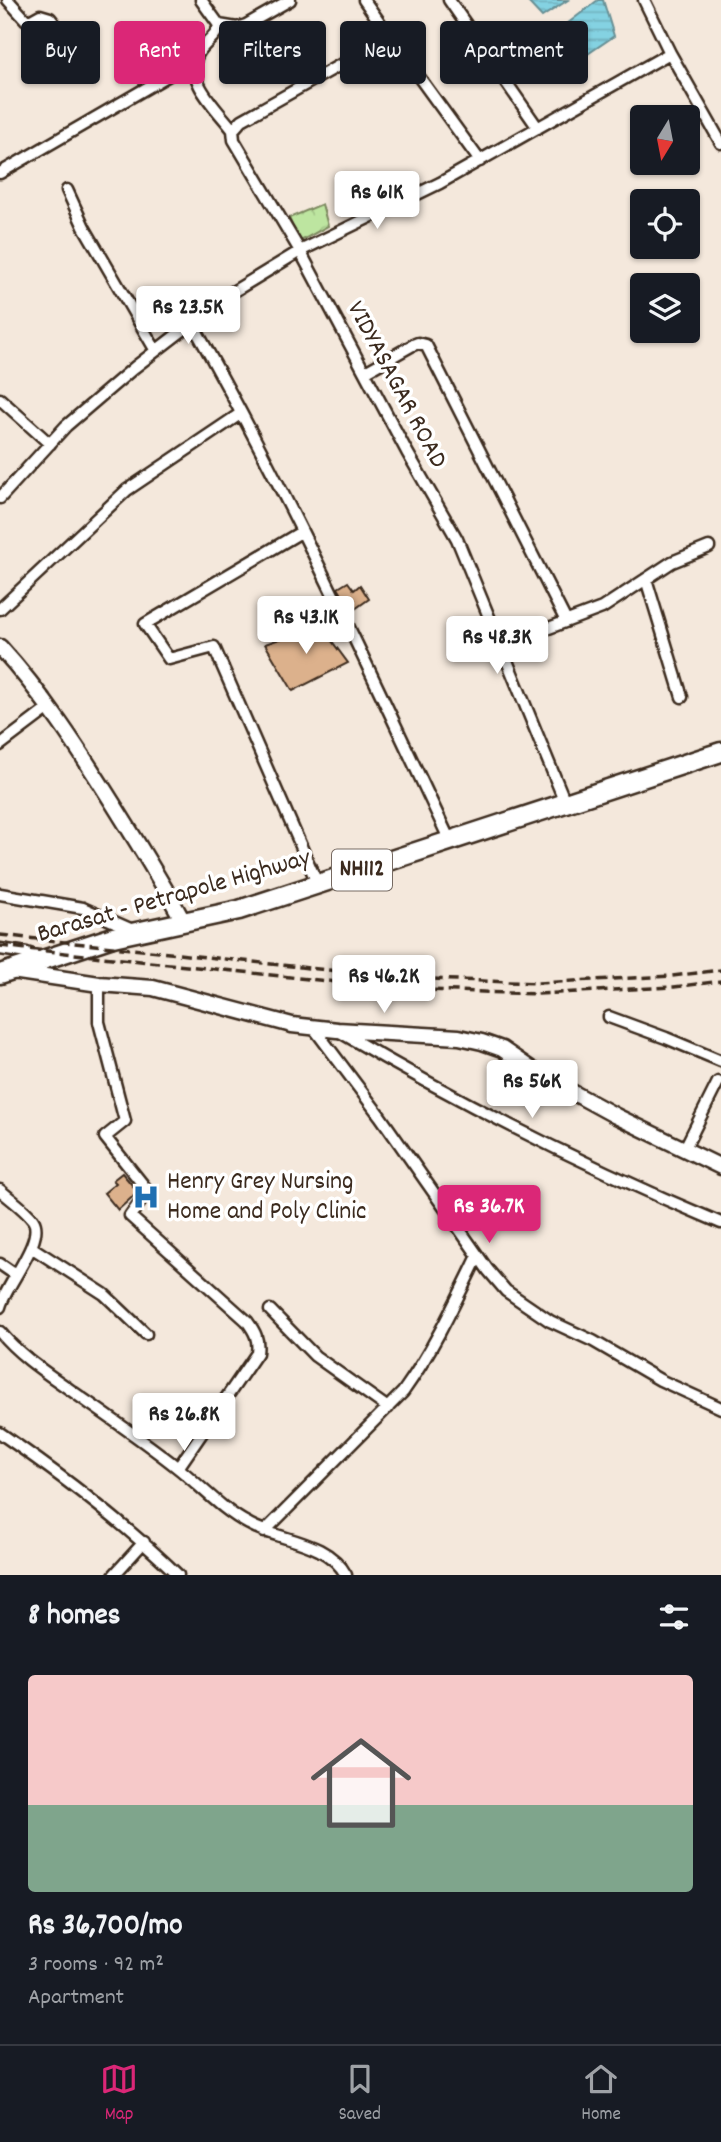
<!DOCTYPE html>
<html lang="en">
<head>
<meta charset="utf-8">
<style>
  :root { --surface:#171b24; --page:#20242c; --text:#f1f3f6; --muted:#9ea1a6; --line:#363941; --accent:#db2777 }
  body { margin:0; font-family:Dekko,sans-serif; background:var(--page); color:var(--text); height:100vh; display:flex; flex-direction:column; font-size:26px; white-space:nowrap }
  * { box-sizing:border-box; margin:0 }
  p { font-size:23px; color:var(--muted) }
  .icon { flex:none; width:38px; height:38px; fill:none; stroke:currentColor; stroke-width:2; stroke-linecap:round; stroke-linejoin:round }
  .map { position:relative; height:1575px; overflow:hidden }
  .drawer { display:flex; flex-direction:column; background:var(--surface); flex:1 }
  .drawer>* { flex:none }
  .hud { position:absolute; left:21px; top:21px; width:679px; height:63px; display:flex; gap:14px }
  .needle { width:46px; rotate:190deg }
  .fabs { position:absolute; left:630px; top:105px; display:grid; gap:14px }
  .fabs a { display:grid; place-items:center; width:70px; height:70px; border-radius:7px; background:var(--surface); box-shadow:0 2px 5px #0004; font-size:35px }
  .price { position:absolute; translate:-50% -60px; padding:0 16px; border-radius:7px; background:#fff; color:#222; font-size:23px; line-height:46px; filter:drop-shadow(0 2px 4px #0008) }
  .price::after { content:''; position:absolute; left:50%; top:42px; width:21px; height:16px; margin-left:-10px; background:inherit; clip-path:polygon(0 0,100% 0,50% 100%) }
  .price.on { background:var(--accent); color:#fff }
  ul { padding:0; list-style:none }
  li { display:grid; align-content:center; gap:14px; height:371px; padding:0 28px }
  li+li { border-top:2px solid var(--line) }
  li span { display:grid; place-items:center; height:217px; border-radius:7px; color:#555 }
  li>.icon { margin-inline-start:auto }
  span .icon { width:126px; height:126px; fill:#fffc; stroke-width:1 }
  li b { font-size:30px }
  h2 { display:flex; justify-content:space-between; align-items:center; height:84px; padding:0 28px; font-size:30px }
  .pill { padding:0 24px; border-radius:7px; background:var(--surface); box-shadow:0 2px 5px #0004; font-size:24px; line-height:63px }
  .pill.on { background:var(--accent); color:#fff }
  .tab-bar { display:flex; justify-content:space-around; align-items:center; height:98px; border-top:2px solid var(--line); background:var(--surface); font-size:19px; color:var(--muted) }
  .tab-bar a { display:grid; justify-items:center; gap:4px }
  .tab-bar .on { color:var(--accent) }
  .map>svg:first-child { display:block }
</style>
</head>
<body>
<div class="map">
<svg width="721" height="1575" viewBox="0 0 721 1575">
  <defs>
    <pattern id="forest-crowns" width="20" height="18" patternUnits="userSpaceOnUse" patternTransform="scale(1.75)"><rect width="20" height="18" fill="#bde5a0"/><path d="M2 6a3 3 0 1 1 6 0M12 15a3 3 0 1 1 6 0" fill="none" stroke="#a3c589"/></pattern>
    <pattern id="water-rules" width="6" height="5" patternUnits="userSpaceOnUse" patternTransform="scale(1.75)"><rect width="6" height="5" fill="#84d2e2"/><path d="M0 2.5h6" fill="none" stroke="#73b4c1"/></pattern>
  </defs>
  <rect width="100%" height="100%" fill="#f4e8dc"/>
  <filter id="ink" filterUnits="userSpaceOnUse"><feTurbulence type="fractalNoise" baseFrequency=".0143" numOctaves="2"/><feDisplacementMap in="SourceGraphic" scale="14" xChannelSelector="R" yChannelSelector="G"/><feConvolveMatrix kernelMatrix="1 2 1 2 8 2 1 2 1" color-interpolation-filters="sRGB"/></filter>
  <g filter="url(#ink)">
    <!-- forest -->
    <path fill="url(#forest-crowns)" stroke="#7c885f" stroke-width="2" d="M322,204L328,226L299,242L289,218Z"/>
    <!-- water -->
    <path fill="url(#water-rules)" stroke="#678f94" stroke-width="2" d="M526,0H568L542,17Z
      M598,0H603L614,36L576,62L550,37Z"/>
    <!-- building -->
    <path fill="#dcb18c" stroke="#3b2a1e" stroke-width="2" d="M348,582L354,590L360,585L369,599L352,611L338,588Z
      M320,625L348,663L293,691L265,644Z
      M122,1173L138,1192L118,1210L104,1193L116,1183L113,1180Z"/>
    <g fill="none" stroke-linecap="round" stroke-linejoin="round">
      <defs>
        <path id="street" d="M8,0L26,20H31L40,15L50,18L72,46
          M201,0L219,25C217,37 206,41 199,52C182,78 218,110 233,130
          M364,0L390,37
          M449,0L538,128
          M644,0L670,53
          M219,25L237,28L246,25L290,0
          M480,161L390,37L242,120L233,130L234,140L300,251L407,452L457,539L565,802
          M0,173L195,60
          M67,190L84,227L156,351
          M192,323C287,491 368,667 450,841
          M365,372L413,345L418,343L426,345L566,621
          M0,399L50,444
          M0,498L66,426L135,367L231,293L300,251L440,183L670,53L721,143
          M301,532L145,624L169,659L214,647L318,885
          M646,579L682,697
          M0,609L127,490L240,414
          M501,646L602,608L672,562L709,547
          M0,745L49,708
          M0,894L83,908L135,931
          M0,949L27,953L42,958
          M99,984V1022L125,1121L105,1137L148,1191L130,1216L247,1321C255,1332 259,1339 257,1353L178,1468
          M609,1017L666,1038L721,1061
          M313,1027L380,1116L488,1270L506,1291L550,1321L593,1341L660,1380L721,1408
          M340,1032C463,1105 590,1168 721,1223
          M684,1150L718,1082
          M0,1190C10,1199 25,1209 33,1220C46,1239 5,1286 0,1307
          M31,1247L104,1294L146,1334
          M0,1264L16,1275
          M270,1310L315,1356L388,1408
          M0,1332C19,1355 45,1372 69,1389C106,1415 143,1440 178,1468C201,1486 222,1510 249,1524C279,1541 327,1540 346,1575
          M0,1433C64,1477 122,1521 178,1575
          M264,1532L403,1392C433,1350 455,1303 478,1256
          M114,1575L144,1542"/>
        <path id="secondary" d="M0,647C43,694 78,748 112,802C137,842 161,880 183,921
          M12,971L99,984L153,988L292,1025L337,1030L459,1037L482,1042L502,1049L537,1073L616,1116L721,1167"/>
        <path id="highway" d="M0,974L113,937L239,910L721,752"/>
      </defs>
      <!-- street casing -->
      <use href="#street" stroke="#3b2a1e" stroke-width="15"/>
      <!-- secondary casing -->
      <use href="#secondary" stroke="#3b2a1e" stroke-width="19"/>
      <!-- highway casing -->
      <use href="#highway" stroke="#3b2a1e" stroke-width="23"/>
      <!-- street -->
      <use href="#street" stroke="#fff" stroke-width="10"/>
      <!-- secondary -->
      <use href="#secondary" stroke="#fff" stroke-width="14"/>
      <!-- highway -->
      <use href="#highway" stroke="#fff" stroke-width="18"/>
      <!-- rail -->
      <path stroke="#3b2a1e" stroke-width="3.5" stroke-dasharray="10 5" stroke-linecap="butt" d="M0,935L403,978L536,983L672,976L721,970
        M0,946L402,989L536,994L674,987L721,981"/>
    </g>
  </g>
  <!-- icons -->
  <defs>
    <symbol id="hospital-bare" viewBox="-9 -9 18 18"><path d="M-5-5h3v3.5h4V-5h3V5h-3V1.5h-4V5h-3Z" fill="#1f6fb2" stroke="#fff" stroke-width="2.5" paint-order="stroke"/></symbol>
  </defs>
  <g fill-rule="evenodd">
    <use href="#hospital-bare" x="127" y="1178" width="38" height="38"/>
  </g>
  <g text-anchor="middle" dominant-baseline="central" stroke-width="7" stroke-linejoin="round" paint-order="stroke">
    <!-- shield labels -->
    <rect fill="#fff" stroke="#766a62" stroke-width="2" x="332" y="849.5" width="60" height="41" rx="5"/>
    <g font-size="24" font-weight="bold" fill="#3b2a1e">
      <text x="362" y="870">NH112</text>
    </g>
    <!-- street labels -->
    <g font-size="26" fill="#3b2a1e" stroke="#fff">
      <text transform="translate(396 385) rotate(62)">VIDYASAGAR ROAD</text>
      <text transform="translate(174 897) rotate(-16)">Barasat - Petrapole Highway</text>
    </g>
    <!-- poi labels -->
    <g font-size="26" fill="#3b2a1e" stroke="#fff" text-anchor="start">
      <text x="167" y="1182">Henry Grey Nursing<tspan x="167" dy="30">Home and Poly Clinic</tspan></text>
    </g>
  </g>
</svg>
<div class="fabs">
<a><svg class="needle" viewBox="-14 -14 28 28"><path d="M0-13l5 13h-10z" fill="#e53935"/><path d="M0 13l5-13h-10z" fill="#9ea1a6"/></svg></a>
<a><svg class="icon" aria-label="locate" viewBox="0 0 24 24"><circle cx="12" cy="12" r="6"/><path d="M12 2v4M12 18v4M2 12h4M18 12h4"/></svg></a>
<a><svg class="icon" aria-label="layers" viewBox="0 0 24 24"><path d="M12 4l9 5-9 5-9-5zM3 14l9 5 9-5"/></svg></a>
</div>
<b class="price" style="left:377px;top:231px">Rs 61K</b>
<b class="price" style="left:188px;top:346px">Rs 23.5K</b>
<b class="price" style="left:306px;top:656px">Rs 43.1K</b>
<b class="price" style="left:497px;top:676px">Rs 48.3K</b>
<b class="price" style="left:384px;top:1015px">Rs 46.2K</b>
<b class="price" style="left:532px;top:1120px">Rs 56K</b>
<b class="price on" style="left:489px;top:1245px">Rs 36.7K</b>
<b class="price" style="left:184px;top:1453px">Rs 26.8K</b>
<div class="hud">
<a class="pill">Buy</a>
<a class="pill on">Rent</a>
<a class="pill">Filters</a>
<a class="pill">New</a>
<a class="pill">Apartment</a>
</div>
</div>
<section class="drawer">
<h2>8 homes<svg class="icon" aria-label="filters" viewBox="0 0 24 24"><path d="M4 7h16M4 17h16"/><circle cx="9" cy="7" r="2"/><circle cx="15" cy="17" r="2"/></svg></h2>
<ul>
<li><span style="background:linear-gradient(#f6c9c9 60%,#7fa58c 0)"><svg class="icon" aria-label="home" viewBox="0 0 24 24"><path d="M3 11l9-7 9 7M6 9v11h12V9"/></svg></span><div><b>Rs 36,700/mo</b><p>3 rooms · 92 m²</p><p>Apartment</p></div></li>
</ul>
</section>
<nav class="tab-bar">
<a class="on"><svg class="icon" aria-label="map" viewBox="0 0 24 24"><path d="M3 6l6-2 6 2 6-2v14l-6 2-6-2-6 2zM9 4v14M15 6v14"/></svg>Map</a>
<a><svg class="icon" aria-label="saved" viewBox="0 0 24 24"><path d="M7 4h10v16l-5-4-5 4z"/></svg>Saved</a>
<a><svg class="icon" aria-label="home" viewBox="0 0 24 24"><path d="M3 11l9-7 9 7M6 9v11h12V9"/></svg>Home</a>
</nav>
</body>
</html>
